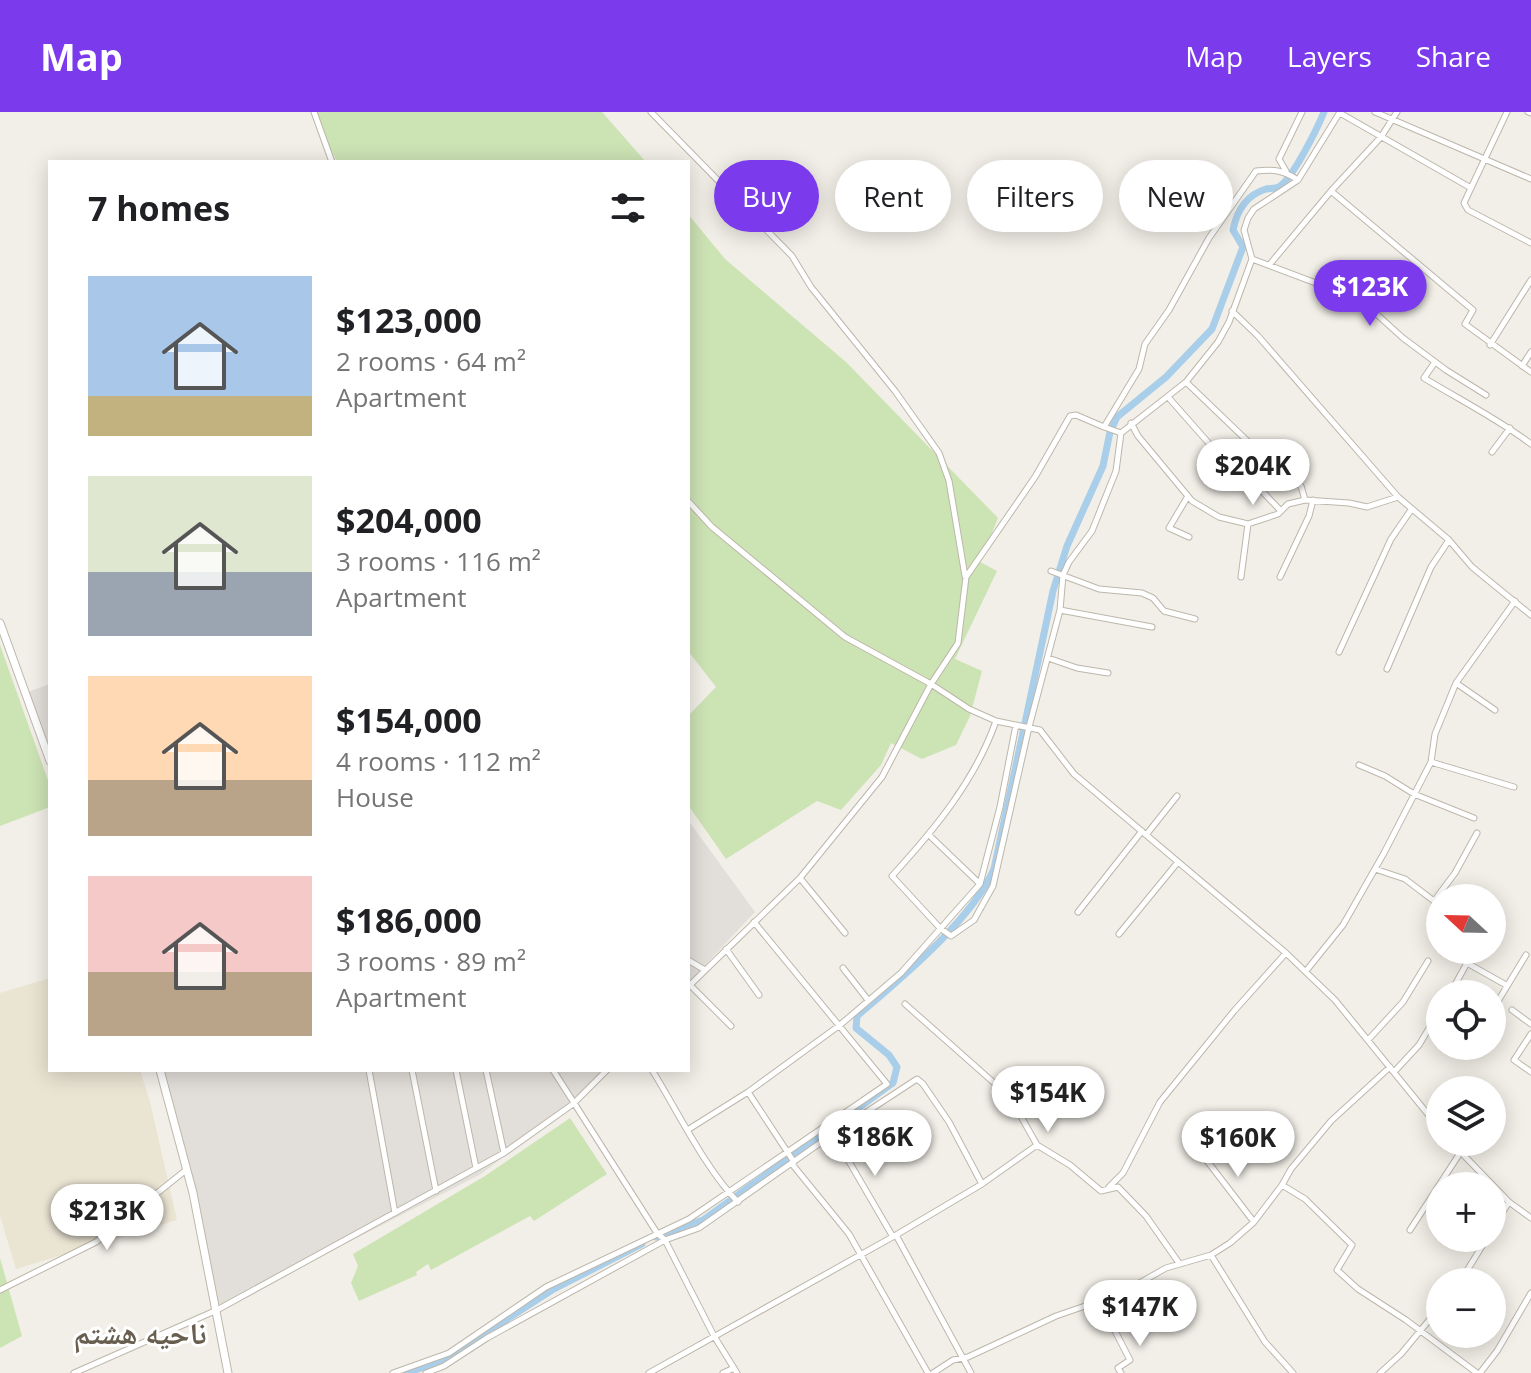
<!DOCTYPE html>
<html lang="en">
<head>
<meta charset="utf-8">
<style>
  :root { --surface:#fff; --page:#f6f6f6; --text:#202124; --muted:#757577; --accent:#7c3aed }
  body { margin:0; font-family:"Open Sans","Noto Naskh Arabic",sans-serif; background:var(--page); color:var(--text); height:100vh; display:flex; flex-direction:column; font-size:30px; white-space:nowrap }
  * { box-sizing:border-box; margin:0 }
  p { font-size:26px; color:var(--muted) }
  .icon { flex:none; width:44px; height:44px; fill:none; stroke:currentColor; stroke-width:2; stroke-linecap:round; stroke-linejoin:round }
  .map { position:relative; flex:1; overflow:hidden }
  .sheet { position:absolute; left:48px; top:48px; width:642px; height:912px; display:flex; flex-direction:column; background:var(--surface); border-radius:0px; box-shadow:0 4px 20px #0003 }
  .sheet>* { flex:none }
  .guide { position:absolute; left:714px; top:48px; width:696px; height:72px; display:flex; gap:16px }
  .needle { width:52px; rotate:292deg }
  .buttons { position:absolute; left:1426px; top:772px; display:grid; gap:16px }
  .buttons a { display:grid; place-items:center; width:80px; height:80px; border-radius:50%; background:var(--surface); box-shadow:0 4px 20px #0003; font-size:40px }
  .price { position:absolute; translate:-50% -68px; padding:0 18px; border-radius:28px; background:#fff; color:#222; font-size:26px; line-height:52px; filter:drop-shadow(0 2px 4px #0008) }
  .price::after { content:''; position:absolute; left:50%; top:48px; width:24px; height:18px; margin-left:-12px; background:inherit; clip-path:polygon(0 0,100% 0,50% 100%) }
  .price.on { background:var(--accent); color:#fff }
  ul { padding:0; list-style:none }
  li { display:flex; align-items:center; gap:24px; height:200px; padding:0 40px }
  li span { display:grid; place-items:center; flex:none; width:224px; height:160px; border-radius:0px; color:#555 }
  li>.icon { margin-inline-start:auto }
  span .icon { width:96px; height:96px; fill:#fffc; stroke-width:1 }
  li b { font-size:34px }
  h2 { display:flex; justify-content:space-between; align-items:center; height:96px; padding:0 40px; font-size:34px }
  .chip { padding:0 28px; border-radius:36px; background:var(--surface); box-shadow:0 4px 20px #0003; font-size:28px; line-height:72px }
  .chip.on { background:var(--accent); color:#fff }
  header { display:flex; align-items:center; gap:48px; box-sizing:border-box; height:112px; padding:0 40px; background:var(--accent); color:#fff }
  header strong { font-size:38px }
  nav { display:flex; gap:44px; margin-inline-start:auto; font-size:28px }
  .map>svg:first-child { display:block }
</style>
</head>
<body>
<header>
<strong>Map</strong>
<nav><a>Map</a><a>Layers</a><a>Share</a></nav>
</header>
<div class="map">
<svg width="1531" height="1261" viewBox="0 0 1531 1261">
  <rect width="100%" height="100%" fill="#f2efe8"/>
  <!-- industrial -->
  <path fill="#e2ded9" d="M50,572V649L25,581Z
    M688,708L755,800L688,871Z
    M160,958H605L573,992L481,1062L217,1198Z"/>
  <!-- education -->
  <path fill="#eae4d3" d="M50,866V958H140L150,990L177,1108L16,1157L0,1104V881Z"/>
  <!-- green -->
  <path fill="#cce3b4" d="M313,0H602L646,50H337Z
    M688,102L725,147L846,250L998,406L980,450L997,459L955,547L982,559L970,604L956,633L922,647L891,631L881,653L841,698L817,689L726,747L688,693V604L716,575L688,539Z
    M0,533L50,674V695L0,714Z
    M570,1006L607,1062L534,1109L530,1104L431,1158L428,1152L416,1160L417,1163L359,1189L351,1171L358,1154L353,1142L485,1064Z
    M0,1146L22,1224L0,1236Z"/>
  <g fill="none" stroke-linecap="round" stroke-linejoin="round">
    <!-- canal -->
    <path stroke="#a9ceea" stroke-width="7" d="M656,1125L703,1108L893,971L897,955L889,943L856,916L857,904C900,867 972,808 994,757L1053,479L1067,434L1103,354L1110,320L1117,305L1166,265L1212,217L1243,135L1233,118C1237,98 1246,83 1266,77C1270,76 1275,77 1279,75C1293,66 1317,17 1324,0
      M406,1261L442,1249L552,1178L642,1132"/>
    <defs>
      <path id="minor" d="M314,0L332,50
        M651,0L792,144L811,175L895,279L939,341L949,369L965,464
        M1375,0L1531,67
        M1528,0L1531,1
        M1340,1L1471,76L1464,91L1468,98L1531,131
        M1286,59L1279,47L1302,0
        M1471,76L1507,0
        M1331,79L1473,198L1465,212L1531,260
        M1252,147L1361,188L1403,226L1446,258L1486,283
        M1270,152L1331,79L1381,25L1397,0
        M1232,199L1258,224L1398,385L1449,428L1472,455L1531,503
        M1490,233L1531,168
        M1435,250L1424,266C1460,288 1498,307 1531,332
        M1522,254L1531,240
        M1186,270L1286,366L1301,374L1305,388
        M1168,285L1213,336L1259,376L1281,399
        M1131,311L1138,324L1192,389L1219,405L1248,412L1278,402L1288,392L1305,388L1349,391L1367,395L1398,385
        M1104,315L1121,321
        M1492,340L1510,316
        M1188,384L1169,416L1189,425
        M688,389L712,415L845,525L931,572L969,597L996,609L1040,618L1074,662L1286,841L1335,888L1440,1017
        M1051,459L1099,477L1142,481L1153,486L1164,499L1195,507
        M1241,465L1248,412
        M1280,465L1309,404L1313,388
        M1060,498L1152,515
        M1339,540L1391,427L1411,398
        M1048,546L1077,556L1108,561
        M1387,557L1431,455L1449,428
        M1456,571L1495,598
        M996,609C975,669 934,718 892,764L940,816L951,824L974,808L993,774L1029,615L1060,498L1063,463L1069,450L1092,419L1116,359L1121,321L1186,270L1218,230L1229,210L1252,147L1244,118L1248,106L1254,97L1298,68L1340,0
        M1431,650L1514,675
        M1359,653L1385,664L1414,682L1474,706
        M929,723L979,771
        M1146,723L1177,684
        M1375,757L1405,767L1434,789L1455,761L1477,721
        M800,766L845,821
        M1078,800L1142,719
        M1119,822L1178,750
        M726,837L759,883
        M688,848L705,858
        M1467,851L1506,873
        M843,856L868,888
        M1306,859L1343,813L1384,741L1431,650L1435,622L1456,571L1515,489
        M690,873L731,914
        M688,875L800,766L882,665L931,572L958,531L966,465L1035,365L1070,304L1076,303L1104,315L1139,257L1145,232L1169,198L1209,126L1256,59C1273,57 1283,58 1298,68
        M1450,882L1474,838
        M905,892L1010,985L1037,1033L1070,1053L1101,1079L1118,1075L1146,1104L1179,1151
        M1512,898L1531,912
        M1492,899L1526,843
        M1531,922L1514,948L1531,960
        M1368,928L1403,890L1428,849
        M369,958L395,1101
        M412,958L436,1079
        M456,958L476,1056
        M486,958L504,1041
        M553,958L657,1121L665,1128L714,1224L737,1261
        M652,958C677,998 706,1058 738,1090
        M1394,960L1419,933L1440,898
        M748,980L794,1050
        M689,1017L748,980L840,913L901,861L980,772L1000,695L1016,613
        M833,1022L893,1125
        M1451,1030L1509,1090L1531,1106
        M1201,1041L1254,1110
        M792,1052L849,1122L928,1261
        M1282,1073L1305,1087L1352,1133L1337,1158L1358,1177L1406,1208L1477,1261
        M1109,1075L1123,1061L1160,990L1234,899L1286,841
        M1492,1117L1509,1090
        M1410,1118L1460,1041
        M896,1123L971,1261
        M1211,1143L1265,1230L1293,1261
        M1460,1170L1487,1126
        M0,1178L96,1130L186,1058
        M1114,1217L1130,1248L1118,1256L1121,1261
        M74,1261L217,1198L504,1041L573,992L607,958
        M393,1261L449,1241L546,1175L689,1107L887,972L754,810
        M426,1261L444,1254L487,1226L665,1128L699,1116L833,1022L917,967L923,972L949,1010L982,1072
        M649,1261L896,1123L982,1072L1037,1033
        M723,1261L734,1256
        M933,1261L953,1248L968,1245L1056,1204L1120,1182L1166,1156L1211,1143L1230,1131L1254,1110L1282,1073L1291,1057L1331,1009L1390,955
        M1380,1261L1401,1242L1440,1195
        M1480,1261L1497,1239L1531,1181"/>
      <path id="tertiary" d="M0,511L50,649
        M160,958L193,1081L228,1261"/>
    </defs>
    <!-- minor casing -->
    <use href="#minor" stroke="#bdb7ab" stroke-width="7"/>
    <!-- tertiary casing -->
    <use href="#tertiary" stroke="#bdb7ab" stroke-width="9"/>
    <!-- minor -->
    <use href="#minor" stroke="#fff" stroke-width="5"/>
    <!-- tertiary -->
    <use href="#tertiary" stroke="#fff" stroke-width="7"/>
  </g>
  <g text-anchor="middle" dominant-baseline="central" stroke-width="6" stroke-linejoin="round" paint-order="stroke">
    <!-- district labels -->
    <g font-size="30" font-weight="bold" fill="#675e4f" stroke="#fff">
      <text x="140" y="1220">ناحیه هشتم</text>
    </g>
  </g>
</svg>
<div class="buttons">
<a><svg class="needle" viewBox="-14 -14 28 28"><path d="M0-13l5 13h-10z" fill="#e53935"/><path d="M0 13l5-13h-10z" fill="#757577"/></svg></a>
<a><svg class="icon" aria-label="locate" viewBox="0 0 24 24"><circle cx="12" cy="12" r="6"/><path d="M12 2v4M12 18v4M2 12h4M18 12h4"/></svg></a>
<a><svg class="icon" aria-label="layers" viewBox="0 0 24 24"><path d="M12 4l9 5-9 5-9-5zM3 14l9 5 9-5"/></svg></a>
<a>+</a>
<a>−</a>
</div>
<b class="price on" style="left:1370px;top:216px">$123K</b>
<b class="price" style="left:1253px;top:395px">$204K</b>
<b class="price" style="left:1048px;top:1022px">$154K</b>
<b class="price" style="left:875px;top:1066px">$186K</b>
<b class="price" style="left:1238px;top:1067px">$160K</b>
<b class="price" style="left:107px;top:1140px">$213K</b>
<b class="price" style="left:1140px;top:1236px">$147K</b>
<div class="guide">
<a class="chip on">Buy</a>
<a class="chip">Rent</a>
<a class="chip">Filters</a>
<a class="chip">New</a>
</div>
<section class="sheet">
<h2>7 homes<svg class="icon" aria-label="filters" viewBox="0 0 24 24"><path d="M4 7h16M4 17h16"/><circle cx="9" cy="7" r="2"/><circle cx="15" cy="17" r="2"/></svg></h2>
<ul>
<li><span style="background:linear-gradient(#a9c7e8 75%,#c2b280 0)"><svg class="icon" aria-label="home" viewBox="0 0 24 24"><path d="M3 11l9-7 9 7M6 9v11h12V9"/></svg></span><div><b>$123,000</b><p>2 rooms · 64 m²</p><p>Apartment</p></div></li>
<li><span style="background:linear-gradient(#dfe7d0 60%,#9aa5b1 0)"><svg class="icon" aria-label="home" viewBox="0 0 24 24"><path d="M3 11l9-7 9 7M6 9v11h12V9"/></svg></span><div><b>$204,000</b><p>3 rooms · 116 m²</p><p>Apartment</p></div></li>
<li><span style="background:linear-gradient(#ffd9b3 65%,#b9a48a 0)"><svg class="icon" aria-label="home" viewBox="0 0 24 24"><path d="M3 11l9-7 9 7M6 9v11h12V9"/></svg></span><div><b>$154,000</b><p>4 rooms · 112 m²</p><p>House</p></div></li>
<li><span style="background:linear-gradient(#f6c9c9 60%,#b9a48a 0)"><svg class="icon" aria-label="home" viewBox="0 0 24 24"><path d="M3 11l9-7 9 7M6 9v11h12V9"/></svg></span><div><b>$186,000</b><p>3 rooms · 89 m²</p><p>Apartment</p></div></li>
</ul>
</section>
</div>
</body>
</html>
